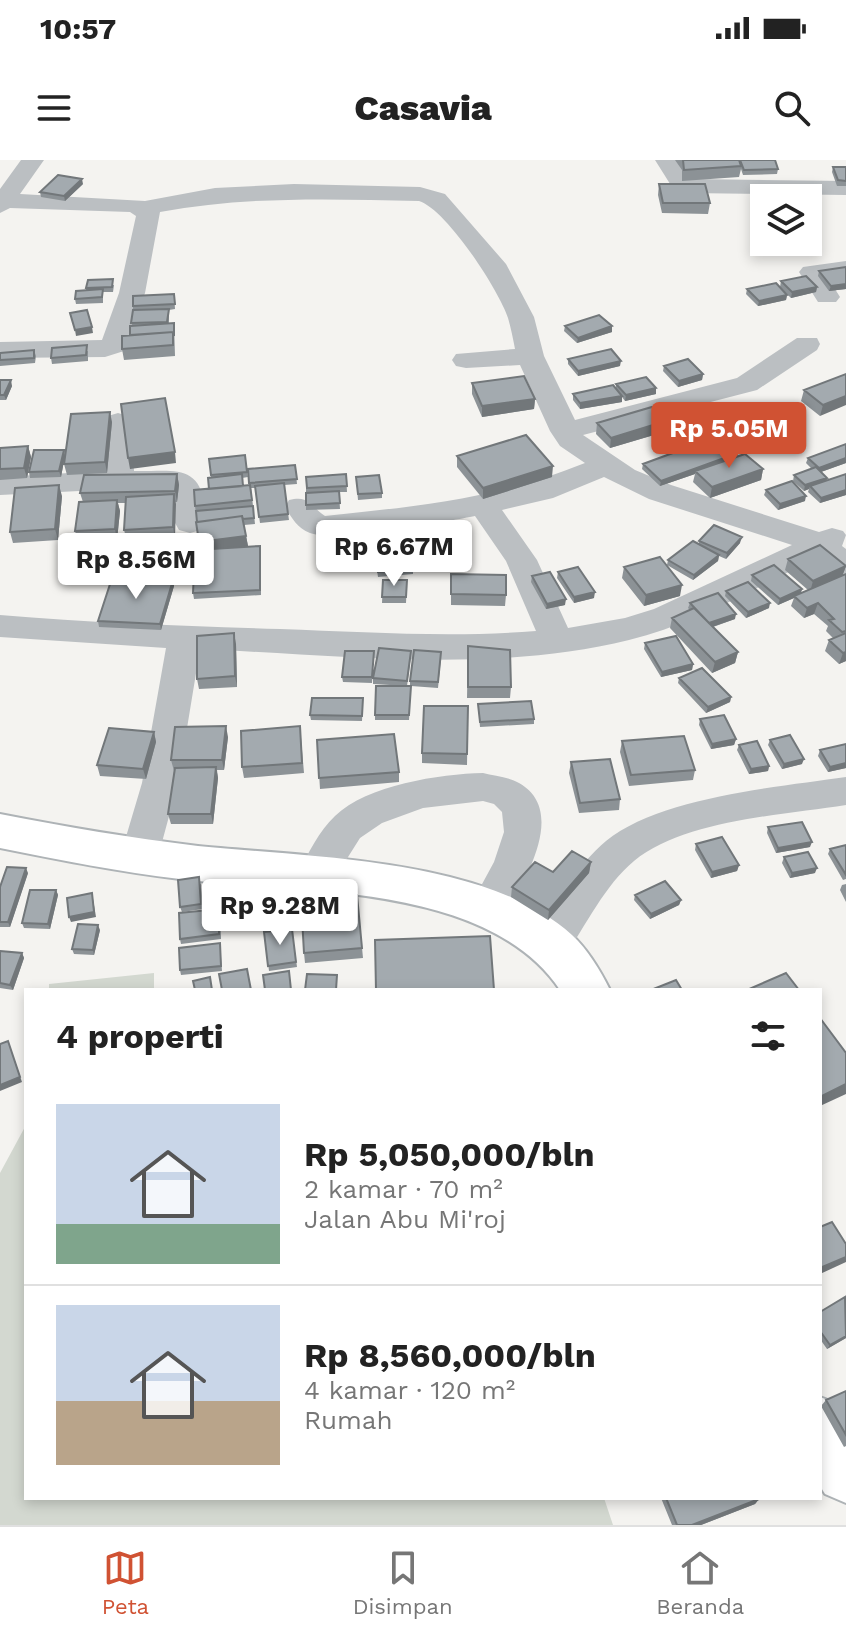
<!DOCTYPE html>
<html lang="id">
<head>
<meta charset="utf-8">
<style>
  :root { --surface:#fff; --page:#f2f2f2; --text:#222; --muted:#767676; --line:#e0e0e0; --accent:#d05233 }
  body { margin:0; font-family:"Work Sans",sans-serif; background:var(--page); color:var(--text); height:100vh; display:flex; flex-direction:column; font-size:30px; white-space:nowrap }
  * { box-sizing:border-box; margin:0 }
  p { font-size:26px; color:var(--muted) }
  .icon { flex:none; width:44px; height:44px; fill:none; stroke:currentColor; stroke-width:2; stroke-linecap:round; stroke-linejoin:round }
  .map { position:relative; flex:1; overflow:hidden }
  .side { position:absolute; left:24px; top:828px; width:798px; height:512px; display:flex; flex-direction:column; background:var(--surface); border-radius:0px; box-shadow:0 4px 12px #0003 }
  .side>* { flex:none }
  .tools { position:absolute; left:750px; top:24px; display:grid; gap:16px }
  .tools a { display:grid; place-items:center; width:72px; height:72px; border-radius:0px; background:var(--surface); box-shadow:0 4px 12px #0003; font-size:40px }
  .price { position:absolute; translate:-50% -68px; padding:0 18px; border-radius:8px; background:#fff; color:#222; font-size:26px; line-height:52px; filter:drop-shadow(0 2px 4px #0008) }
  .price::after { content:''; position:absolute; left:50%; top:48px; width:24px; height:18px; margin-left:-12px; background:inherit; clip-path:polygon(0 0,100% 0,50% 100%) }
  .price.on { background:var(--accent); color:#fff }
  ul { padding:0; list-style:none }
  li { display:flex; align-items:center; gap:24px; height:200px; padding:0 32px }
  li+li { border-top:2px solid var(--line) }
  li span { display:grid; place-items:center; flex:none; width:224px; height:160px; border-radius:0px; color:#555 }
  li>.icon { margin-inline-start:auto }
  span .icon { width:96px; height:96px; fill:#fffc; stroke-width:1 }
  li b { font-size:34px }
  h2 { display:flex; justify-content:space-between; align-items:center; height:96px; padding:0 32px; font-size:34px }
  .status { display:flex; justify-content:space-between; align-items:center; height:56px; padding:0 40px; background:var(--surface); direction:ltr }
  .status svg { height:22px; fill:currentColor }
  header { display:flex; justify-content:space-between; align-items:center; height:104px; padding:0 32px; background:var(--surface); font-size:36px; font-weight:800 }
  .menu { display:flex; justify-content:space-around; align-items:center; height:112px; border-top:2px solid var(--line); background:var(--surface); font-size:22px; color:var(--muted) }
  .menu a { display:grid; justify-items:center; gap:4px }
  .menu .on { color:var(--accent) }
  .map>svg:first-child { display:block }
</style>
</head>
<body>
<div class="status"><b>10:57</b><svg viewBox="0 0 49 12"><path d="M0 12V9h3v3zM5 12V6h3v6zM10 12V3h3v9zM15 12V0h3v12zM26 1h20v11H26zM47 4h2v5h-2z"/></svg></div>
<header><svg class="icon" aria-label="menu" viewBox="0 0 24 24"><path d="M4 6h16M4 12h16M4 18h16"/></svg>Casavia<svg class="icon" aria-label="search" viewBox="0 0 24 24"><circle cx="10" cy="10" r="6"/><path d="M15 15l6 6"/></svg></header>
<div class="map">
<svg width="846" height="1365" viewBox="0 0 846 1365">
  <rect width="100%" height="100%" fill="#f4f3f0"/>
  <!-- green -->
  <path fill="#d3d8d0" d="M154,813V830H49V824Z
    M26,965V1338H604L613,1365H0V1013Z"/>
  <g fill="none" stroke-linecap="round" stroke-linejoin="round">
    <defs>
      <path id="secondary" d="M0,654C66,667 132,678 198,686C307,697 488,698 572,775C588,790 600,810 610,830H560C488,722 295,733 180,719C120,712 60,700 0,688Z
        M820,1237L841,1245L846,1254V1343L825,1334L820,1326Z"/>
    </defs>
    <!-- secondary casing -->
    <use href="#secondary" stroke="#aeb3b6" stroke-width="4"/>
    <!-- street -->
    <path fill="#bbbfc2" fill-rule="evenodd" d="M21,0H44L20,34L145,41L215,28L294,24L420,27L445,34L506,104L534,157L544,196L575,260L737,218L797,178H817L820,184L817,190L757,230L583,275L635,310L671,325L819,372L832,368L843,371L846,375L842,386L846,389V417L835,413L817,398C756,427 695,464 629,480C490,514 341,495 200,489L178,623L158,697L153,708L139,712L125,708L120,697L142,623L166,488L0,477V455C93,463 187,466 280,469C365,472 451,478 536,471L506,401L475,356C445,362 334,382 310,373C297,368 292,358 285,347L289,340C310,335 310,346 325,356C419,346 495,339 585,303L560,286L550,271L520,205L466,208L456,206L452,200L456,194L515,189C513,179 511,168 508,158C499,130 446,49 419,41C331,39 247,36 160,52L145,133L124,191L105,197L0,198V182L102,180L119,133L136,56L130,52L10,48L0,53V29ZM604,317L649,339L792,385L654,449L625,458L568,468L537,400L502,350L553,338Z
      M655,0H677L692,19L846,21V35L688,33L672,27Z
      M846,101V117L828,118L840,137L836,142H818L799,112L803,107Z
      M118,253L128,256L132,262L134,311C168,312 200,302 204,345C205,355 206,362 201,370L190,373L179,370L175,363L172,331L119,329L0,335V317L104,311V262L108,256Z
      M483,613C494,616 509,617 519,623C570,652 521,726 502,761L488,766L474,761L468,750L494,702L504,672L502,652L494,644L483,641L423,648L382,663L360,678L331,724L317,729L303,724L298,713C308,694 319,671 335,656C367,625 440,614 483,613Z
      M846,617V645C783,655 684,660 634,701C605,725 586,765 565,796L551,801L537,796L531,784C547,752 579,703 606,681C660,637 778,627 846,617Z"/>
    <!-- secondary -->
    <use href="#secondary" fill="#fff" fill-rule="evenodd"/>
  </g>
  <!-- wall -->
  <path fill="#8c9296" d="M675,0H775L778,9L777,14L743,15L741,9L739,17L682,21V10Z
    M833,7H846V26H837L832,12Z
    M83,24L65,41L41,37L40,32Z
    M659,24L710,43L708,54L662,53L658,35Z
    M846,107V129L829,131L818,116L819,111Z
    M781,121L817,127L816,132L791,138L780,127Z
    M114,125L113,132H103V143L76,144L75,139L86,130V128Z
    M747,129L787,135L786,140L758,146L746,134Z
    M174,134L175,149L169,150V164L174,163L175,196L124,200L122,189L130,175L132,166L133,146Z
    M565,166L612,172L577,183L564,171Z
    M34,190L36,196L35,203L0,206V193Z
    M88,191V201L52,204L51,198Z
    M568,199L620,206L578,216L568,204Z
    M664,206L703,214L702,220L678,227L663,211Z
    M846,214L820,256L801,241L804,230Z
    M0,220L12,226L6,240H0Z
    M472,223L535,239L534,249L482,257L472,234Z
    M616,224L656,234L625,241L622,237V242L580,249L573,240V234L616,228Z
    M673,258L715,262L714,268L686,277L672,264Z
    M666,261L664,272L610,288L596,274L597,263Z
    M112,262L107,313L67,315L64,304L65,296L61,317L30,318L29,312L65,295Z
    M846,284V303L821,312L827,318L826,321L846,314V335L820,343L808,332L809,329L804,331L793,321L794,315L812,309L806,303L808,298Z
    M28,286L31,297L27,318L0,320V288Z
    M738,293L737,297L763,309L761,320L710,338L693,322L695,314L660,326L642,309L643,304Z
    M245,295L248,317L242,318L243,326L249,325L248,309L295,305L297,324L284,325L289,360L260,363L255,328H251L255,364L244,365L248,386L240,387L261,392V435L194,439L193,433L201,390L196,362H197L195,346L209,329L211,317L209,299Z
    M457,296L552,317L483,339L457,307Z
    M177,314L179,325L177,342H175V378L127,381L124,370L126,343H118L120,351L117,380L78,382L75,371L83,342L80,333Z
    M346,314L347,332H339L340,349L306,350V317Z
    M356,317L382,333V338L358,340Z
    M766,330L805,341L778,350L764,335Z
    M62,336L58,380L13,383L10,372Z
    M699,381L740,383L726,399L719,396L718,401L693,420L667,405L668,400L699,384Z
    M375,397L413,409V414L378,417Z
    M788,399L846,406L842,416L846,414V501L839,504L825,491L829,480L833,478L826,471L828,466L814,454L804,458L791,446L794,438L778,445L751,421L752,415L802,429L801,433L808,430L785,410Z
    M624,407L680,436L644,446L622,418Z
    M558,412L594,438L574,443L557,418Z
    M451,414L506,435L505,446L451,445Z
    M532,416L565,445L546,449L531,422Z
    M173,420L174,426L161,470L99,467L98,461Z
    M383,420H407L406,443H382Z
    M726,431L769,448L746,458L725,436Z
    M690,443L735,459L713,467L738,492L735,503L712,513L670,468L672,458L690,450L688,448Z
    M645,483L693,504L692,510L661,517L644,489Z
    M236,484L237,527L199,529L197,519Z
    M468,486L511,527L510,538H467Z
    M374,491L372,523L343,522L342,517Z
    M411,496L407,526L373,524V518Z
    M441,498L438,528L411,526L409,560H375V555L410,526V521Z
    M679,518L731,537L730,542L706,553L678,523Z
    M363,538L362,561L311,560L310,555Z
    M478,544L534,559V564L480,567Z
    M468,546L467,605L422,603V593Z
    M700,559L736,579L734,585L711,589L699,565Z
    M300,566L304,613L244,618L242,607Z
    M154,572L156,582L146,619L100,616L97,605Z
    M228,577L224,610H217L218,618L213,664H171L168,654L174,611L171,600Z
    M317,580L399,612V622L320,629Z
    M770,580L802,604L782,609L768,585Z
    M622,581L695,610L693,620L629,626L620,592Z
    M846,584V608L828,612L818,596L820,590Z
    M739,585L769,606L768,611L749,614L737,590Z
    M571,602L620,639L619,650L579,653L569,613Z
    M768,667L810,687L776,693L767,673Z
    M696,684L739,705L737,711L711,718L695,690Z
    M846,685V719L843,720L828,694L830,689Z
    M784,697L815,713L790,718L782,703Z
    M591,702L589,713L548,760L511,737L512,727L553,712Z
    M28,713L10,767H0V727Z
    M201,723L203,749L182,752L180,747Z
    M846,724V742L840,730L842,725Z
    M56,730L58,735L50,769L24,768L22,763Z
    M357,735L363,798L305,803L304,793Z
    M635,735L681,740L679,745L650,759L634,740Z
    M220,754L221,779L181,784L180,779Z
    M292,769L297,807L269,811L264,772Z
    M100,770L94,795L74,794L72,789Z
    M220,783L222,811L181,815L180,810Z
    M0,791L22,793L24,798L13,830L0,828Z
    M846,1138V1178L827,1189L820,1179V1152Z
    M846,1231V1286L844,1287L821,1246L826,1240Z
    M661,1338H759V1339L755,1344L701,1365H672Z"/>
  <!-- shaded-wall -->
  <path fill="#72777a" d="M82,19L83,24L65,41L64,36Z
    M846,124V129L829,131L831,126Z
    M817,127L816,132L791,138L792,132Z
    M787,135L786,140L758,146L759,141Z
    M612,166V172L577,183L578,178Z
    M92,167L93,173L76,176L75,170Z
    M621,201L620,206L578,216V211Z
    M703,214L702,220L678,227L679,221Z
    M11,220L12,226L6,240L4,235Z
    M656,228V234L625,241L626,235Z
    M622,236V242L580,249V243Z
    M846,236V245L820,256L823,245Z
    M535,239L534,249L482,257V246Z
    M110,252L112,262L107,313L105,302Z
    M666,261L664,272L610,288L611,278Z
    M715,262L714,268L686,277L687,271Z
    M28,286L31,297L27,318L24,308Z
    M64,290L65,295L61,317L59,311Z
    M175,292L176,303L130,309L128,298Z
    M738,293L737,298L695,311V314L660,326L661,321Z
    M846,298V303L818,313L819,308Z
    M553,306L552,317L483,339V328Z
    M763,309L761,320L710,338L712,327Z
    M177,314L179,325L177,342L175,331Z
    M827,318L826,323L810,326L809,329L804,331L805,325Z
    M59,325L62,336L58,380L55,369Z
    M846,330V335L820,343L821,338Z
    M174,334L176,344L175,378L173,367Z
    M806,336L805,341L778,350L780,344Z
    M117,340L120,351L117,380L115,369Z
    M246,376L248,386L201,393L199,382Z
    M742,377L740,383L726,399L727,393Z
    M719,395L718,401L693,420L694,415Z
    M846,406L842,417L810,432L813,421Z
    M173,420L174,426L161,470L160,464Z
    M682,425L680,436L644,446L646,435Z
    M802,429L800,435L794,436V438L778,445L780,439Z
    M595,432L594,438L574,443V437Z
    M566,439L565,445L546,449L547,444Z
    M770,443L769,448L746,458L748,452Z
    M818,443L814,454L804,458L807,448Z
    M736,454L735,459L706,469L707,463Z
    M234,473L236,484L237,527L235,516Z
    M738,492L735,503L712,513L715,502Z
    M846,492V501L839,504L843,493Z
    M693,504L692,510L661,517L662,512Z
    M731,537L730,542L706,553L708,547Z
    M226,566L228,577L224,610L222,600Z
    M154,572L156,582L146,619L143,609Z
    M736,579L734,585L711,589L712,584Z
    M804,599L802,604L782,609L784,604Z
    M846,603V608L828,612L830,607Z
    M769,606L768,611L749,614L751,609Z
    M216,607L218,618L213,664L211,654Z
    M812,682L810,687L776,693L778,688Z
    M591,702L589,713L548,760L549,750Z
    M739,705L737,711L711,718L712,712Z
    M26,708L28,713L10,767L8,762Z
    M817,708L815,713L790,718L792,713Z
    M56,730L58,735L50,769L48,764Z
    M92,733L96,757L71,762L69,757Z
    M681,740L679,745L650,759L651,754Z
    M98,765L100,770L94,795L93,790Z
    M22,793L24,798L13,830L10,825Z
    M8,881L22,922L0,931V925Z
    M846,924V934L820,946V937Z
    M846,1097V1102L820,1114V1108Z
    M846,1176V1178L827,1189L830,1185Z
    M759,1339L755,1344L701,1365H692Z"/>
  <!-- building -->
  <path fill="#a3aaaf" stroke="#72777a" stroke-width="2" d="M683,0H739L741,6L684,10Z
    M740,0H775L778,9L744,10Z
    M833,7H846V21L838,20Z
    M58,15L82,19L64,36L40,32Z
    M659,24H705L710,43H663Z
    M846,107V124L831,126L819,111Z
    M806,116L817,127L792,132L781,121Z
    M113,119L112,127L86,128L88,120Z
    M776,123L787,135L759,141L747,129Z
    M103,129L102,137L75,139L76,131Z
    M174,134L175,144L133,146V136Z
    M169,149L167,162L131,163L133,150Z
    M87,150L92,167L75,170L70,153Z
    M599,155L612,166L578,178L565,166Z
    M174,163V176L173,172L130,175V166Z
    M173,172V185L122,189V176Z
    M87,185L86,195L51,198L52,188Z
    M611,189L621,201L578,211L568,199Z
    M34,190V198L0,200V193Z
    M688,199L703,214L679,221L664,206Z
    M846,214V236L823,245L804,230Z
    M524,216L535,239L482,246L472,223Z
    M646,217L656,228L626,235L616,224Z
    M0,220H11L4,235H0Z
    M613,225L622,236L580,243L573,234Z
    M165,238L175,292L128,298L121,244Z
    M652,247L666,261L611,278L597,263Z
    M701,249L715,262L687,271L673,258Z
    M110,252L105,302L64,304L71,254Z
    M526,275L553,306L483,328L457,296Z
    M719,276L738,293L661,321L643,304Z
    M846,284V298L819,308L808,298Z
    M28,286L24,308L0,309V288Z
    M34,290H64L59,311L29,312Z
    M745,294L763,309L712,327L695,311Z
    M245,295L247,312L211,315L209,299Z
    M295,305L297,319L249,323L248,309Z
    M816,307L827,318L805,325L794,315Z
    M177,314L175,331L80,333L84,315Z
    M242,314L243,326L209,329L208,318Z
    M346,314L347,326L307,328L306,317Z
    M846,314V330L821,338L810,326Z
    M379,315L382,333L358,334L356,317Z
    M792,321L806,336L780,344L766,330Z
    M284,323L288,354L259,357L255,326Z
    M59,325L55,369L10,372L15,328Z
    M250,325L252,340L195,346L194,330Z
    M339,331L340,343L306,345V333Z
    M174,334L173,367L124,370L126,337Z
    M117,340L115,369L75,371L79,342Z
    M253,346L254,358L243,359L242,356L197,362L196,351Z
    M242,356L246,376L199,382L196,362Z
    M714,365L742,377L727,393L699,381Z
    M693,381L719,395L694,415L668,400Z
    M820,385L846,406L813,421L788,399Z
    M260,386V430L193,433L195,390Z
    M409,389L413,409L378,412L375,391Z
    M660,397L682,425L646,435L624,407Z
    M774,405L802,429L780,439L752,415Z
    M578,407L595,432L574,437L558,412Z
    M550,412L566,439L547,444L532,416Z
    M451,414L506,415V435L451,434Z
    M846,414V471L842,472L829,460L834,459L818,443L807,448L794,436Z
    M112,418L173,420L160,464L98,461Z
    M383,420H407L406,437H382Z
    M748,422L770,443L748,452L726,431Z
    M718,433L736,454L709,463L690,443Z
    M694,448L738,492L715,502L672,458Z
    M234,473L235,516L197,519V476Z
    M846,473V492L843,493L829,480Z
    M676,476L693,504L662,512L645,483Z
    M468,486L510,490L511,527H468Z
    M379,488L411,491L407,521L373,518Z
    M414,490L441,492L438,522L410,521Z
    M345,491H374L372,517H342Z
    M702,508L731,537L708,547L679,518Z
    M376,526H411L409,555H375Z
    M312,538H363L362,556L310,555Z
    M531,541L534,559L480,562L478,544Z
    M424,546H468L467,594L422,593Z
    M724,555L736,579L712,584L700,559Z
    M226,566L222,600H171L175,567Z
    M300,566L302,603L242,607L241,571Z
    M109,568L154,572L143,609L97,605Z
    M394,574L399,612L319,618L317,580Z
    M790,575L804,599L784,604L770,580Z
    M684,576L695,610L631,615L622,581Z
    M757,581L769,606L751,609L739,585Z
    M846,584V603L830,607L820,590Z
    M610,599L620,639L580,643L571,602Z
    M216,607L211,654H168L175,608Z
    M802,662L812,682L778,688L768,667Z
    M722,677L739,705L712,712L696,684Z
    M846,685V715L830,689Z
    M572,691L591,702L549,750L512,727L535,702L553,712Z
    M808,692L817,708L792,713L784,697Z
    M7,707L26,708L8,762H0V727Z
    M199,717L201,744L180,747L178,720Z
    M665,721L681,740L651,754L635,735Z
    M30,730H56L48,764L22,763Z
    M92,733L94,752L69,757L67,738Z
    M357,735L362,788L304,793L301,740Z
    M219,749V774L180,779L179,753Z
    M78,764L98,765L93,790L72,789Z
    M292,769L296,802L268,806L264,772Z
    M490,776L494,830H376L375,780Z
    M220,783L221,806L180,810L179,788Z
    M0,791L22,793L10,825L0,823Z
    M247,809L251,830H222L219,814Z
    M289,811L291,830H265L263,815Z
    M786,813L799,830H747Z
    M307,814L337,815L336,830H305Z
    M210,817L212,830H195L193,821Z
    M676,820L682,830H651Z
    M820,858L846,893V924L820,937Z
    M8,881L20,917L0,925V884Z
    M832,1062L846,1084V1097L820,1108V1067Z
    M845,1137L846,1176L830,1185L820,1171V1152Z
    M846,1231V1275L826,1240Z
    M666,1338H759V1339L692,1365H677Z"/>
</svg>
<div class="tools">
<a><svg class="icon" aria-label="layers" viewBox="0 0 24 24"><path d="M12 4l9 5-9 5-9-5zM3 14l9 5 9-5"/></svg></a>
</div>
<b class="price on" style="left:729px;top:310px">Rp 5.05M</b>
<b class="price" style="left:394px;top:428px">Rp 6.67M</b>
<b class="price" style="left:136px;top:441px">Rp 8.56M</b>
<b class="price" style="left:280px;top:787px">Rp 9.28M</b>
<section class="side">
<h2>4 properti<svg class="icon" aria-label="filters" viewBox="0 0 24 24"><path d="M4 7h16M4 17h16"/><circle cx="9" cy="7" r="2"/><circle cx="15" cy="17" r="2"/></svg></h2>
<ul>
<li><span style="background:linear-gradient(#c9d6e8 75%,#7fa58c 0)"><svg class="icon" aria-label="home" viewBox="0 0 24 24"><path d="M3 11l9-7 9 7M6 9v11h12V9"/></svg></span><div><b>Rp 5,050,000/bln</b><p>2 kamar · 70 m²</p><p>Jalan Abu Mi'roj</p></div></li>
<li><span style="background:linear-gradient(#c9d6e8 60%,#b9a48a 0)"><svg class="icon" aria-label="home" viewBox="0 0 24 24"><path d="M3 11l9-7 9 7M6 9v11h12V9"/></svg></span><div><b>Rp 8,560,000/bln</b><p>4 kamar · 120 m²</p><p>Rumah</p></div></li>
</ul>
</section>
</div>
<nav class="menu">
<a class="on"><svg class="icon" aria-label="map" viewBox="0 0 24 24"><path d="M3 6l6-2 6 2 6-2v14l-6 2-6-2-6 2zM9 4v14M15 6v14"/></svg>Peta</a>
<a><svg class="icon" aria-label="saved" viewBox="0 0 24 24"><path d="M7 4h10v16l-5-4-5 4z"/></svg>Disimpan</a>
<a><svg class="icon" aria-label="home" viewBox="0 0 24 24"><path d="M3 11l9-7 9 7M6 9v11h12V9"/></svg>Beranda</a>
</nav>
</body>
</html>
